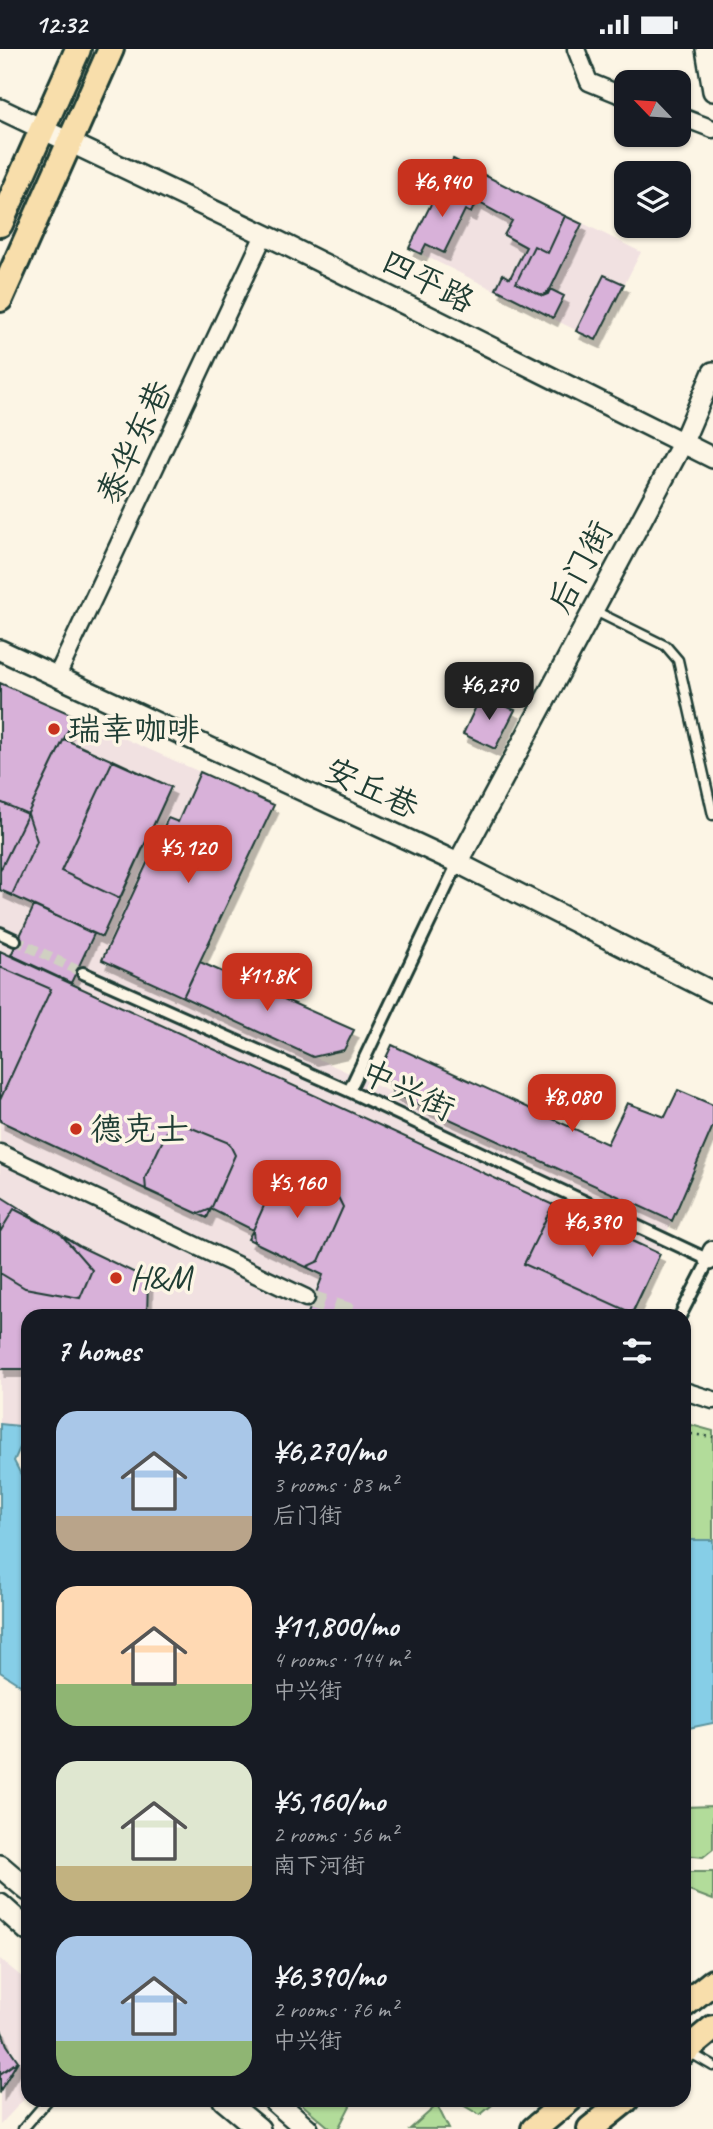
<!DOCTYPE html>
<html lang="en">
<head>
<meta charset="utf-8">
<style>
  :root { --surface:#171b24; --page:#20242c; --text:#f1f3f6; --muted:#9ea1a6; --accent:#c8321e }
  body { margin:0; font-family:Caveat,"LXGW WenKai TC",sans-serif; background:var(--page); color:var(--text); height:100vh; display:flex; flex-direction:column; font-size:26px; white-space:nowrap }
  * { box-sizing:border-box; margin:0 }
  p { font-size:23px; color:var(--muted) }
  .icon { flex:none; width:38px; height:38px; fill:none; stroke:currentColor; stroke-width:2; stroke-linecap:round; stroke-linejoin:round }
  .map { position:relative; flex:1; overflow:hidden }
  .details { position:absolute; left:21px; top:1260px; width:670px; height:798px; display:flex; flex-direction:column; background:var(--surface); border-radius:21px; box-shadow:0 2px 5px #0004 }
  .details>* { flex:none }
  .needle { width:46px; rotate:295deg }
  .controls { position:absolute; left:614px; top:21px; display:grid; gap:14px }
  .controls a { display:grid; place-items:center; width:77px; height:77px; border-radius:14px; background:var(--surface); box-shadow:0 2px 5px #0004; font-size:35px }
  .price { position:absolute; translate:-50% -60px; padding:0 16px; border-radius:14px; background:var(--accent); color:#fff; font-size:23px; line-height:46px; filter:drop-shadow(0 2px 4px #0008) }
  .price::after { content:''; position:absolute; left:50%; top:42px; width:21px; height:16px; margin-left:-10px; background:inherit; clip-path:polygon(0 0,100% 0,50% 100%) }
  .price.on { background:#222; color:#fff }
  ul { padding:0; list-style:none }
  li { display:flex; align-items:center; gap:21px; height:175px; padding:0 35px }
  li span { display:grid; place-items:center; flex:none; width:196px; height:140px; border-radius:21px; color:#555 }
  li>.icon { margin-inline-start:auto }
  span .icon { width:84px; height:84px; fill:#fffc; stroke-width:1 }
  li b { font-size:30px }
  h2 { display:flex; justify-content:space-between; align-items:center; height:84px; padding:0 35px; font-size:30px }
  .status { display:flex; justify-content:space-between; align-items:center; height:49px; padding:0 35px; background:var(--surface); direction:ltr }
  .status svg { height:19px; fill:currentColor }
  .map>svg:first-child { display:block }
</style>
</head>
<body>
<div class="status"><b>12:32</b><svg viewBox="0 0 49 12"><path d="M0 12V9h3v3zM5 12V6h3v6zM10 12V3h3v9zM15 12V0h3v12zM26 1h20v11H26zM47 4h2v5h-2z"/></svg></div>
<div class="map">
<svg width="713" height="2080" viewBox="0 0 713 2080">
  <defs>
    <filter id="shadow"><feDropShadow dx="4.5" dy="8" stdDeviation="0" flood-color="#0004"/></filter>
  </defs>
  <rect width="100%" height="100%" fill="#fcf5e5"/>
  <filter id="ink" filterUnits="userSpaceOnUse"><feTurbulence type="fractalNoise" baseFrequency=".0143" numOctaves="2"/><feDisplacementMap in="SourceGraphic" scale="14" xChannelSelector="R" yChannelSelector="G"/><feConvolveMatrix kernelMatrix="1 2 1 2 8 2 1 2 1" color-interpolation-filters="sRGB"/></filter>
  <g filter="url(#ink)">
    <!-- built -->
    <path fill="#f1e1e1" d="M453,110L641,203L596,291L409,199Z
      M0,634L274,756L183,948L672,1172L631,1267H28V1378L0,1375Z
      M0,1910L28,1933V2046L0,2076Z"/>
    <!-- green -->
    <path fill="#b2dc9a" stroke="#688c67" stroke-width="2" d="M684,1374L713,1382V1491H684Z
      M713,1757V1800L703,1808L684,1806V1758Z
      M684,1823H713V1851L684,1840Z
      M297,2051H347L351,2055L338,2080H331Z
      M461,2051H498L480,2066L461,2055Z
      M437,2056L449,2080H410Z"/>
    <!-- water -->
    <path fill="#86cee7" stroke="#5d949f" stroke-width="2" d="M0,1375L28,1378V1395L22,1394L14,1412L28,1439V1641L0,1623Z
      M684,1491H713V1674L684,1680Z"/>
    <!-- building -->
    <path fill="#d8b1d9" stroke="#1f3d34" stroke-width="2" filter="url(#shadow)" d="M453,110L565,167L548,204L534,197L516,234L543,247L550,240L564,247L553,269L496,240L503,225L510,229L526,198L504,186L512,172L442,133Z
      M442,133L477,150L471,164L465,161L444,204L426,195L421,205L409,199Z
      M565,167L582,175L548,245L543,247L516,234L534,197L548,204Z
      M604,226L624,235L596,291L576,282Z
      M0,634L75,667L0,822Z
      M481,647L515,661L495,700L463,685Z
      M64,690L171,738L102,888L0,841V822Z
      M113,711L171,738L120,850L61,822Z
      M200,723L274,756L183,948L102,911L168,769L178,773Z
      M0,753L28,765L37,792L12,846L0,841Z
      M34,857L94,885L71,934L11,906Z
      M0,902L660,1205L631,1267H500L491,1263L487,1267H307L323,1226L248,1190L253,1181L211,1160L207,1169L0,1072Z
      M200,913L354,981L344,1001L313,1008L183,948Z
      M0,918L51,940L0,1051Z
      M392,996L607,1095L627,1054L665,1068L678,1041L713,1056V1077L672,1172L393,1044L382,1017Z
      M182,1075L229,1094L235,1106L211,1160L199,1165L146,1141L145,1129L170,1076Z
      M290,1127L337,1146L343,1158L319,1212L306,1218L254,1193L253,1181L277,1128Z
      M0,1147L81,1198L148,1230L147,1267H28V1320H0Z
      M553,1155L660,1205L632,1264L524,1215Z
      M14,1160L59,1183L92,1221L80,1249L25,1239L0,1224V1183Z
      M0,1977L7,1996L18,2012L0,2042Z
      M0,1978L7,1996L18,2012L0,2025Z"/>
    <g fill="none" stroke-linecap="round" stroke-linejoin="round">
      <!-- pedestrian-tunnel -->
      <path stroke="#d0d0c2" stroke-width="10" stroke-dasharray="10 5" stroke-linecap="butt" d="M15,891L83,924"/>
      <!-- tertiary-tunnel -->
      <path stroke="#d0d0c2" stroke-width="19" stroke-dasharray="19 10" stroke-linecap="butt" d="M306,1249L360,1267"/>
      <defs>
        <path id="service" d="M593,561L666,597L678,611L713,766
          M689,2003L713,2017
          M23,2080L48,2051"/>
        <path id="pedestrian" d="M0,884L15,891
          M83,924L349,1042L709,1211L680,1267
          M349,1042L458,814"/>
        <path id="minor" d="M576,0L589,33L626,48
          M679,67L713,80
          M57,627L264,186
          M0,1104L306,1249
          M684,1342L713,1351"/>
        <path id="tertiary" d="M706,0L713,42
          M0,60L280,193L713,409
          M0,601L458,814L713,943
          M458,814L682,395L713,323
          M709,1211L713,1202"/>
        <path id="secondary" d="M0,1817L28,1841
          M0,1856L28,1881
          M224,2051L259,2080
          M274,2051L307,2080"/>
        <path id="primary" d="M0,175L78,0
          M0,250L111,0
          M684,1956L713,1933
          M684,2003L713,1979
          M534,2080L569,2051
          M590,2080L626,2051"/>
      </defs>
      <!-- service casing -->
      <use href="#service" stroke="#1f3d34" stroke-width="13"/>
      <!-- pedestrian casing -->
      <use href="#pedestrian" stroke="#1f3d34" stroke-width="16"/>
      <!-- minor casing -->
      <use href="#minor" stroke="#1f3d34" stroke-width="21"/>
      <!-- tertiary casing -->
      <use href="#tertiary" stroke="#1f3d34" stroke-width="24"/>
      <!-- secondary casing -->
      <use href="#secondary" stroke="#1f3d34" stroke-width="26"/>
      <!-- primary casing -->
      <use href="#primary" stroke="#1f3d34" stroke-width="30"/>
      <!-- path -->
      <path stroke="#1f3d34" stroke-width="2.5" stroke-dasharray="2 5" stroke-linecap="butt" d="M684,1384L713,1388"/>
      <!-- service -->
      <use href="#service" stroke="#fcf5e5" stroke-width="8"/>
      <!-- pedestrian -->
      <use href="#pedestrian" stroke="#fcf5e5" stroke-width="10"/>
      <!-- minor -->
      <use href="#minor" stroke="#fcf5e5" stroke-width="16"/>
      <!-- tertiary -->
      <use href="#tertiary" stroke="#fcf5e5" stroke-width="19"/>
      <!-- secondary -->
      <use href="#secondary" stroke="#fcf5e5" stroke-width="21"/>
      <!-- primary -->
      <use href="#primary" stroke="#f8deab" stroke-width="24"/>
    </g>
  </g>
  <!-- markers -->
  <g fill="#c8321e" stroke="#fcf5e5" stroke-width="2.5">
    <circle cx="54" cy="680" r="7"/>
    <circle cx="76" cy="1080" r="7"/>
    <circle cx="116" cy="1229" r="7"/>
  </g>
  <g text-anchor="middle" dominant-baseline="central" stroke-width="7" stroke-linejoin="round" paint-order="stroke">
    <!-- street labels -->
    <g font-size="33" fill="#1f3d34" stroke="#fcf5e5">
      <text transform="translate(428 232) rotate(27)">四平路</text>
      <text transform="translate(134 393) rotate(-65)">泰华东巷</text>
      <text transform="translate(580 518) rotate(-62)">后门街</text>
      <text transform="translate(372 739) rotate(25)">安丘巷</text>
      <text transform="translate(408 1041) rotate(25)">中兴街</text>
    </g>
    <!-- poi labels -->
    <g font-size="33" fill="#1f3d34" stroke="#fcf5e5" text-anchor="start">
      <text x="68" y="680">瑞幸咖啡</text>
      <text x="90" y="1080">德克士</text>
      <text x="130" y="1229">H&amp;M</text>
    </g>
  </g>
</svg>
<div class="controls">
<a><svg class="needle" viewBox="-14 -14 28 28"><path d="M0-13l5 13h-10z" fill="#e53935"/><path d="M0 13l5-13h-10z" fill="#9ea1a6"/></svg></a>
<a><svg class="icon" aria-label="layers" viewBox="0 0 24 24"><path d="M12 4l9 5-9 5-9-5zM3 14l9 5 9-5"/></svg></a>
</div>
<b class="price" style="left:442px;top:170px">¥6,940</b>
<b class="price on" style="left:489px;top:673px">¥6,270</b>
<b class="price" style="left:188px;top:836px">¥5,120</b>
<b class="price" style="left:267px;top:964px">¥11.8K</b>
<b class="price" style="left:572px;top:1085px">¥8,080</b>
<b class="price" style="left:297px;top:1171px">¥5,160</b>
<b class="price" style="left:592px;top:1210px">¥6,390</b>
<section class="details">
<h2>7 homes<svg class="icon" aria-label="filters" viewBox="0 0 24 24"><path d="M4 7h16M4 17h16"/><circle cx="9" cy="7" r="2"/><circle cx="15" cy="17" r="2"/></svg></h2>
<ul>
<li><span style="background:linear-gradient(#a9c7e8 75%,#b9a48a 0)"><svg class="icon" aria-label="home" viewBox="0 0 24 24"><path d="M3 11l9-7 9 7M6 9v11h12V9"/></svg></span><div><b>¥6,270/mo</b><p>3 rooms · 83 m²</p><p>后门街</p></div></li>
<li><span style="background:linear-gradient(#ffd9b3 70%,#8fb573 0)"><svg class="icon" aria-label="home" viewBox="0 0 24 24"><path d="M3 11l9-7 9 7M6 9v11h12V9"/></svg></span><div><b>¥11,800/mo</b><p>4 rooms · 144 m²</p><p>中兴街</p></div></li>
<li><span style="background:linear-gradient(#dfe7d0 75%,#c2b280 0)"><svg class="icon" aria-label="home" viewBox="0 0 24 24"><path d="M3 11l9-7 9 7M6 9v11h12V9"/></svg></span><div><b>¥5,160/mo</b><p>2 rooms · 56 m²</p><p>南下河街</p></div></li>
<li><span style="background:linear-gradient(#a9c7e8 75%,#8fb573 0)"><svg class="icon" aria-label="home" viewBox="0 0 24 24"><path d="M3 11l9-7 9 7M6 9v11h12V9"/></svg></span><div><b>¥6,390/mo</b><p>2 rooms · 76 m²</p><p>中兴街</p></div></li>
</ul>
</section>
</div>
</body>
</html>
